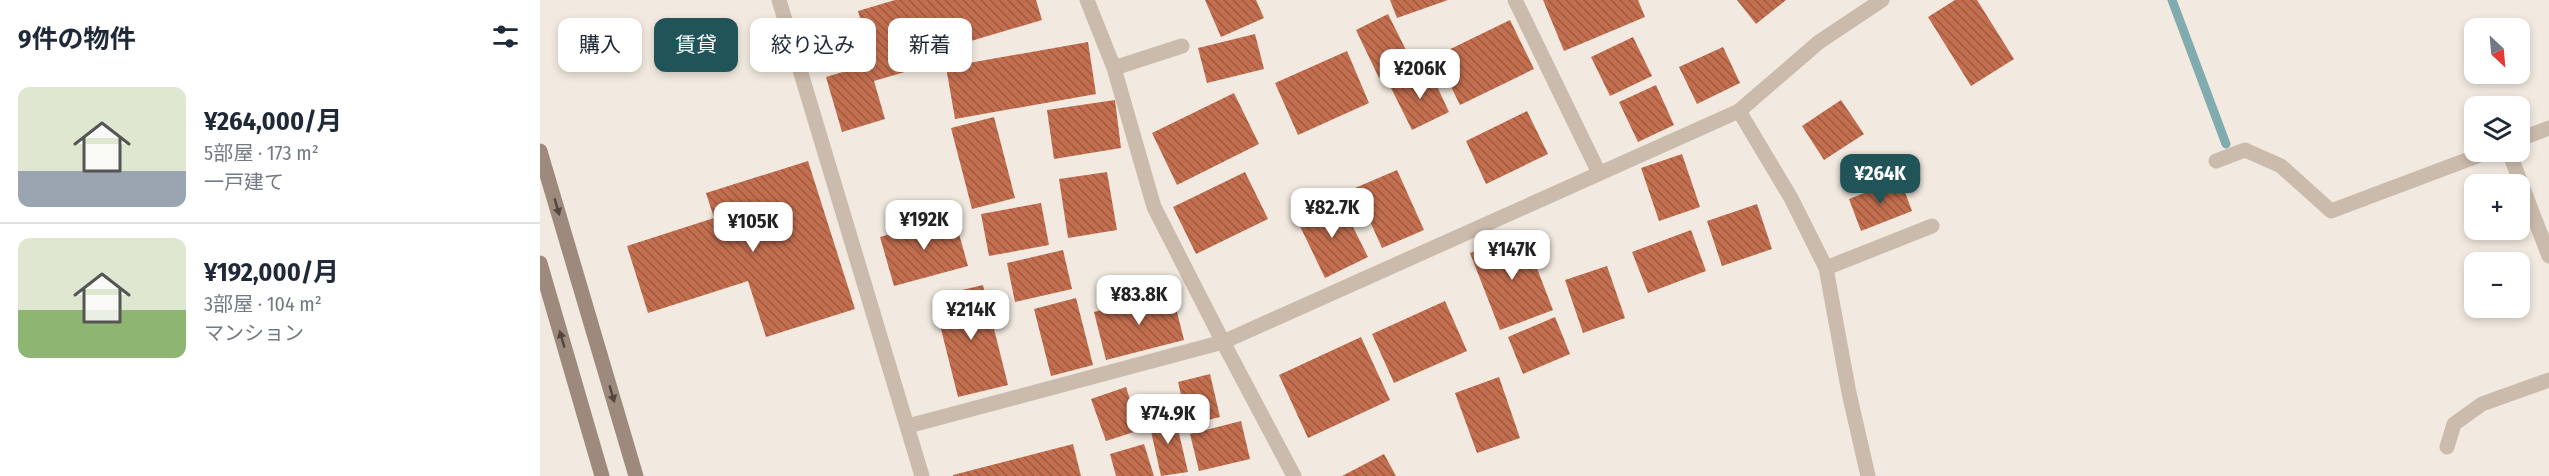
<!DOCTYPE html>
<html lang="ja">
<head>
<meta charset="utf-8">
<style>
  :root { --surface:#fff; --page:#f2f2f3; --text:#1f2937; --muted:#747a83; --line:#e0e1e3; --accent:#215459 }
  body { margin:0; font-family:"Fira Sans Condensed","Noto Sans JP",sans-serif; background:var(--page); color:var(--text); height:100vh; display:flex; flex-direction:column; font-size:22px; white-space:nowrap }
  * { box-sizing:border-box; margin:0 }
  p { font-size:20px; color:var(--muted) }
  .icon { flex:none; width:33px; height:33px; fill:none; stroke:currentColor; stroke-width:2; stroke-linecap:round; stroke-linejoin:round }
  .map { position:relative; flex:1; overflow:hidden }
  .details { display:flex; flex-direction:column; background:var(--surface); width:540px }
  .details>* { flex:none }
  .top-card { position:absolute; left:18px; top:18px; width:570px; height:54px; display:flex; gap:12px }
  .needle { width:39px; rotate:154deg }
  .controls { position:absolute; left:1924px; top:18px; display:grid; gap:12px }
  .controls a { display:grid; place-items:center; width:66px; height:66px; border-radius:12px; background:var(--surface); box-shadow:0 3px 9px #0003; font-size:30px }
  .price { position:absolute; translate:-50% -51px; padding:0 14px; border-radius:12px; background:#fff; color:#222; font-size:20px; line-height:39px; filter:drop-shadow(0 2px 3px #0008) }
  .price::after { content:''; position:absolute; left:50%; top:36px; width:18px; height:14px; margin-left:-9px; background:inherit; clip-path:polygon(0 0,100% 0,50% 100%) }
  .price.active { background:var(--accent); color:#fff }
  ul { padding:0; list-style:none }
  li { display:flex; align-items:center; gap:18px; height:150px; padding:0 18px }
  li+li { border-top:2px solid var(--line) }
  li span { display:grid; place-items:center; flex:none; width:168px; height:120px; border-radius:12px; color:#555 }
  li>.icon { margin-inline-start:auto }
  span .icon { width:72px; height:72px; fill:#fffc; stroke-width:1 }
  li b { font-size:26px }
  h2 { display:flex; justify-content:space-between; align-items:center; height:72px; padding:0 18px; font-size:26px }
  .pill { padding:0 21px; border-radius:12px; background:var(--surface); box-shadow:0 3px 9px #0003; font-size:21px; line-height:54px }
  .pill.active { background:var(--accent); color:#fff }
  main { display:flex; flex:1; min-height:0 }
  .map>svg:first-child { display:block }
</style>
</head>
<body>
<main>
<section class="details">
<h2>9件の物件<svg class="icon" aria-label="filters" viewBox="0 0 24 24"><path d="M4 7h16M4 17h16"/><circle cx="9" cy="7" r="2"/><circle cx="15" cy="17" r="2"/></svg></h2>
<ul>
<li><span style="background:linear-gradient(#dfe7d0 70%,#9aa5b1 0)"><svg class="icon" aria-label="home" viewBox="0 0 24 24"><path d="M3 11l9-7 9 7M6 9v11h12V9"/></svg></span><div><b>¥264,000/月</b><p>5部屋 · 173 m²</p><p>一戸建て</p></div></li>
<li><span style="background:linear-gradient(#dfe7d0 60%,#8fb573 0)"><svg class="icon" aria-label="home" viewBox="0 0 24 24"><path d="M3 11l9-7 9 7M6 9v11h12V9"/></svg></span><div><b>¥192,000/月</b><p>3部屋 · 104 m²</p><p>マンション</p></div></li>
</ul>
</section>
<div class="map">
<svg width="2009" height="476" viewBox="0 0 2009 476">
  <defs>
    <pattern id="building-back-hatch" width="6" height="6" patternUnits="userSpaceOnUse" patternTransform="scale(1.5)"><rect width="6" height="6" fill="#c26e4f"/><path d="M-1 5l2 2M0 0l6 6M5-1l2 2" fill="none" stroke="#9f5b42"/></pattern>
  </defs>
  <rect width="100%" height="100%" fill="#f2eae0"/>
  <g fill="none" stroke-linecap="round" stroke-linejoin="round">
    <!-- stream -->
    <path stroke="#80abaf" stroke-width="9" d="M1632,0L1686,144"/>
  </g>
  <!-- building -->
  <path fill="url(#building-back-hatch)" d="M355,0H496L502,20L394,52L390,39L368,46L375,69L334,81L345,119L302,132L286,77L333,63L318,11Z
    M665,0H716L724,18L681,37Z
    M850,0H908L857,18Z
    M1003,0H1098L1105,17L1024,51Z
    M1197,0H1246L1216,24Z
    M1415,0H1437L1474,59L1431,86L1388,17Z
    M848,14L872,62L839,78L816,30Z
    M970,20L994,69L920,105L896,56Z
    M715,34L724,69L667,83L658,48Z
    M1093,37L1112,76L1070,96L1051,57Z
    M548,42L556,94L415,119L406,67Z
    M1183,47L1200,83L1157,104L1139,67Z
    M807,51L829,103L758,135L735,83Z
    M889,69L909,112L872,130L851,88Z
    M1116,85L1134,125L1098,142L1079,102Z
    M694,93L719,144L637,185L612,133Z
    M575,100L581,148L514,159L507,110Z
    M1301,100L1324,134L1284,160L1262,126Z
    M987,111L1008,154L946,184L926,141Z
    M454,117L475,198L432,209L411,128Z
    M1142,154L1160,207L1119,221L1101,168Z
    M268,161L315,309L226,337L208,281L108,313L87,246L174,218L166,193Z
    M857,170L884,230L842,248L815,188Z
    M567,172L577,230L528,238L519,179Z
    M705,172L728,219L656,254L633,207Z
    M1360,179L1372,211L1321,231L1309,199Z
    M799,199L828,257L785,278L757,220Z
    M501,203L509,245L449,256L441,214Z
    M1217,204L1232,249L1182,266L1167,221Z
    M414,216L428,266L354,286L340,237Z
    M1151,230L1166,271L1108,293L1092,252Z
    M983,232L1013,310L960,330L930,253Z
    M523,250L532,289L475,302L467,263Z
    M1067,266L1085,318L1043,333L1025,280Z
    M443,285L468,385L418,397L393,297Z
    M632,292L644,340L566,360L554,312Z
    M536,298L553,365L511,376L494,309Z
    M905,301L927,351L854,383L832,334Z
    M1015,317L1030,354L983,374L968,337Z
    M821,337L850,400L768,438L739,375Z
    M670,374L680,417L648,425L638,382Z
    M959,377L980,438L937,453L915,393Z
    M586,387L600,430L566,441L551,399Z
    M634,412L648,472L621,476L608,418Z
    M701,421L710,459L659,471L650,434Z
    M533,444L541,476H413V475Z
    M604,444L614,476H576L570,454Z
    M844,454L856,476H802Z"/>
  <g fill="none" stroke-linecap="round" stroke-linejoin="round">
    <!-- lane -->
    <path stroke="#cbbbac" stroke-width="15" d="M547,0L574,68L614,207L683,342L754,476
      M975,0L1059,173
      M574,68L642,46
      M1980,139L2009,128
      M1969,152L2009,256
      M1676,161L1705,150L1741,166L1791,211L1948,152
      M1286,268L1392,226
      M368,426L683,342L1199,111L1279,42L1342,0
      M1907,447L1914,424L1942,404L2009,380"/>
    <!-- street -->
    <path stroke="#cbbbac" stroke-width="15" d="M239,0L382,476
      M1199,111L1251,198L1286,268L1309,393L1328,476"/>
    <!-- secondary -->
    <path stroke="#9e8a7d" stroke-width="15" d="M0,151L96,476
      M0,263L62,476"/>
  </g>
  <!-- one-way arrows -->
  <defs><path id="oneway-solid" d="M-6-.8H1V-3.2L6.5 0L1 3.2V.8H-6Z" transform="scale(1.5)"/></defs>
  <g fill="#524640">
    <use href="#oneway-solid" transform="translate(17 207) rotate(74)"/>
    <use href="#oneway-solid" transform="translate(22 339) rotate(-106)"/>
    <use href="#oneway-solid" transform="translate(72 394) rotate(74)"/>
  </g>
</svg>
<div class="controls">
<a><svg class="needle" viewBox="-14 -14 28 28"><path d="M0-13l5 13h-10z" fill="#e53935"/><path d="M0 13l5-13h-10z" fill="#747a83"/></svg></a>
<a><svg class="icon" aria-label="layers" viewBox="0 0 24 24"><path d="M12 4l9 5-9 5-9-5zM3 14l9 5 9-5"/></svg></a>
<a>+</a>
<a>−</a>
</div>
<b class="price" style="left:880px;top:100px">¥206K</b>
<b class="price active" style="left:1340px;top:205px">¥264K</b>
<b class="price" style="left:792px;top:239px">¥82.7K</b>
<b class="price" style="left:384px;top:251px">¥192K</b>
<b class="price" style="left:213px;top:253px">¥105K</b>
<b class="price" style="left:972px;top:281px">¥147K</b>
<b class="price" style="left:599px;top:326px">¥83.8K</b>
<b class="price" style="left:431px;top:341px">¥214K</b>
<b class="price" style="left:628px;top:445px">¥74.9K</b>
<div class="top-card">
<a class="pill">購入</a>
<a class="pill active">賃貸</a>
<a class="pill">絞り込み</a>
<a class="pill">新着</a>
</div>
</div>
</main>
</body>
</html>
